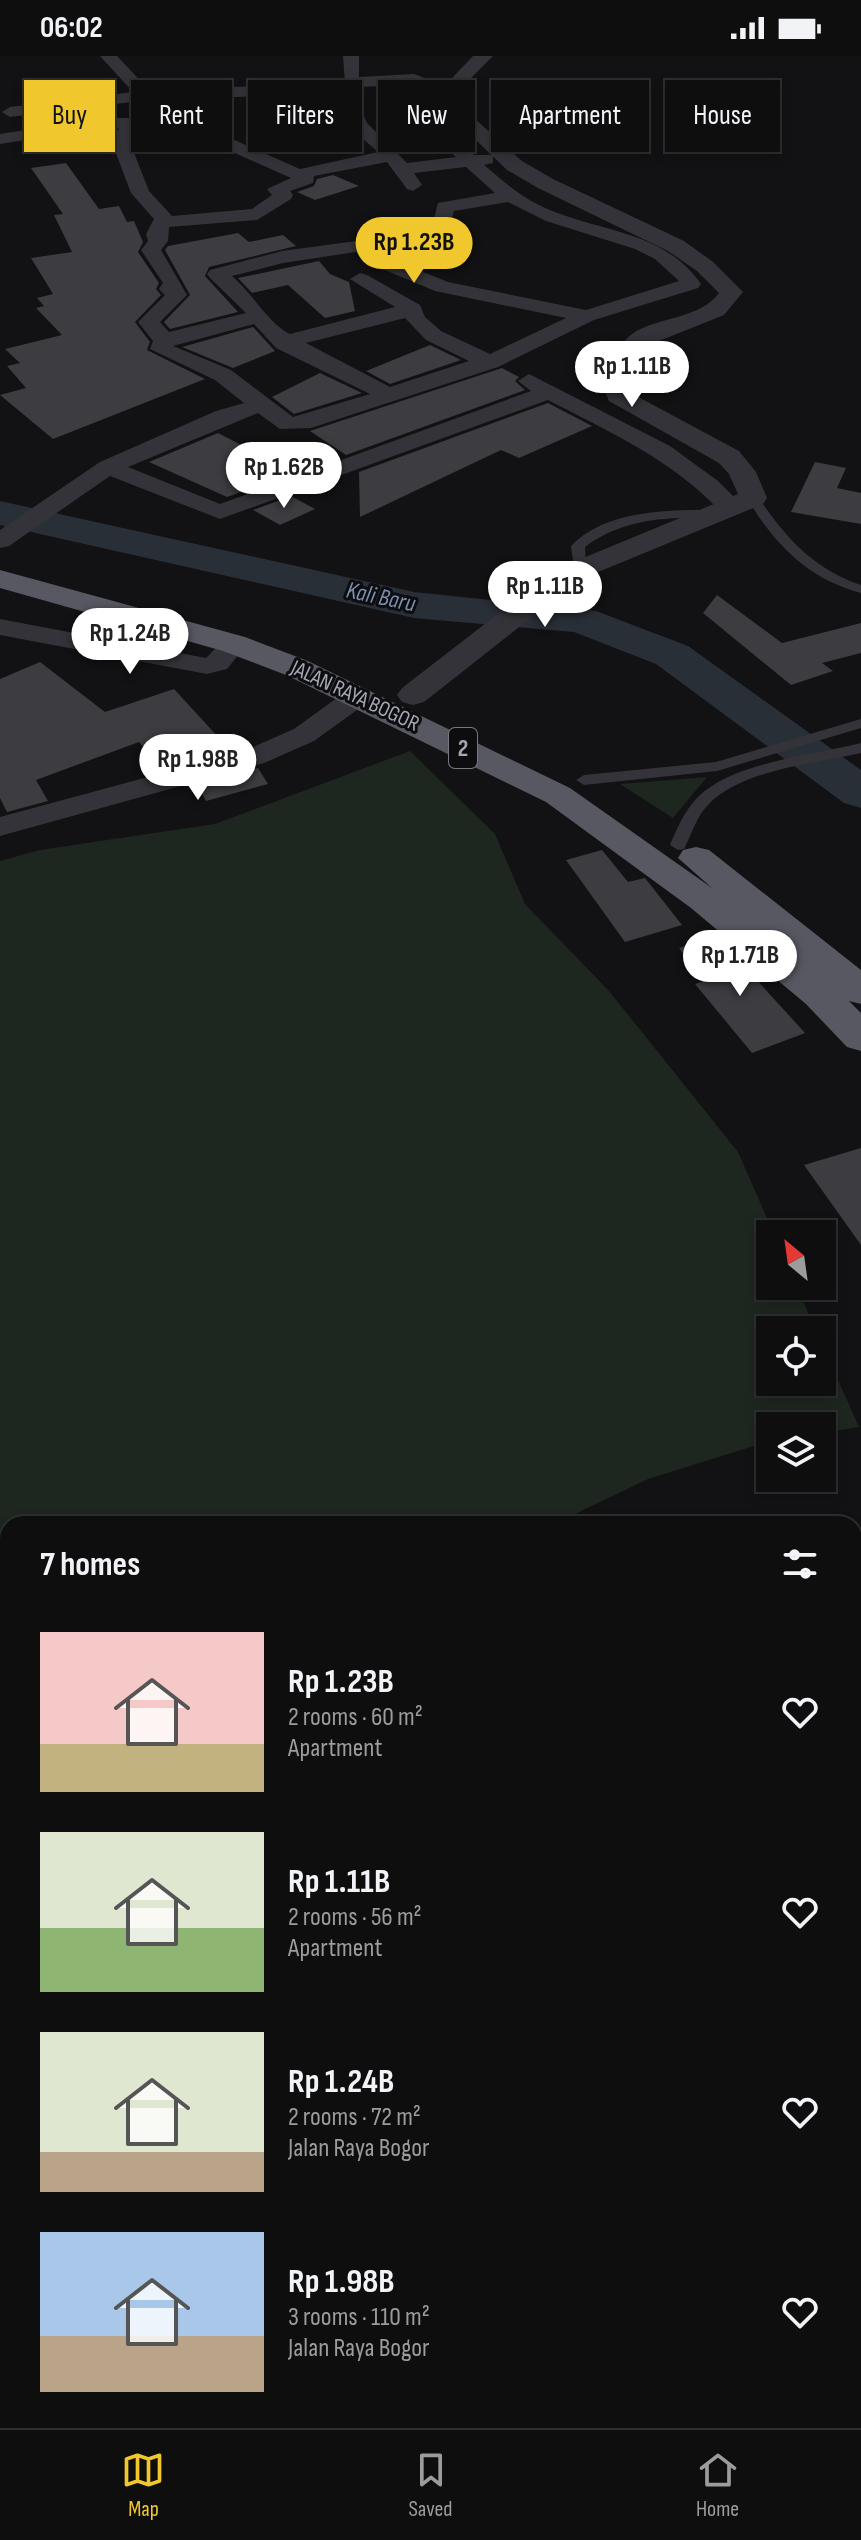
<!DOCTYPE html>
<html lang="en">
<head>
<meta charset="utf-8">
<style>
  :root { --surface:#0e0e0f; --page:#1c1c1d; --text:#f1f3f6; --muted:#9b9c9e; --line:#2e2e2f; --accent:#f0c82e }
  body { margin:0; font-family:"Sofia Sans Condensed",sans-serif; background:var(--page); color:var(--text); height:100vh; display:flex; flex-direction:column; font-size:30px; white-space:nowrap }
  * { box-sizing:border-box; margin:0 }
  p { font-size:26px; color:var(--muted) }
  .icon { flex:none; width:44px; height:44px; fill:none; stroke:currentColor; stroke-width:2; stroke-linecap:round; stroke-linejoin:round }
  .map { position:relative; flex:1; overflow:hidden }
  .drawer { position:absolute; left:0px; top:1460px; width:862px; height:912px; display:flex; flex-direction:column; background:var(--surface); border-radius:24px 24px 0 0; box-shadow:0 4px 12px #0003,0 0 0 2px var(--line) }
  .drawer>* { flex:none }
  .top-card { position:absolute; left:24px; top:24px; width:814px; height:72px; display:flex; gap:16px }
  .needle { width:52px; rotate:331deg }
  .buttons { position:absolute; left:756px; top:1164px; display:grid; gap:16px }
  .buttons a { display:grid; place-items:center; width:80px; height:80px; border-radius:0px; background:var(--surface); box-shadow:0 4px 12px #0003,0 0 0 2px var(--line); font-size:40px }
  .price { position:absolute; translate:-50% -68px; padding:0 18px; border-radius:28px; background:#fff; color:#222; font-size:26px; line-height:52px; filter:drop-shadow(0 2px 4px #0008) }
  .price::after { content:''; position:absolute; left:50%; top:48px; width:24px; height:18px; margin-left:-12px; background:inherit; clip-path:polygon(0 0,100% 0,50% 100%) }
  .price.current { background:var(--accent); color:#111 }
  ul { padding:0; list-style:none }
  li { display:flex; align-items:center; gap:24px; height:200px; padding:0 40px }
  li span { display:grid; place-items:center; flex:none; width:224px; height:160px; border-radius:0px; color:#555 }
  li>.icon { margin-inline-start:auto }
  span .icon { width:96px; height:96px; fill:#fffc; stroke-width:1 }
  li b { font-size:34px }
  h2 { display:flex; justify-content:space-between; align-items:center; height:96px; padding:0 40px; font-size:34px }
  .chip { padding:0 28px; border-radius:0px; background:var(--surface); box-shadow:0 4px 12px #0003,0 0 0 2px var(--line); font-size:28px; line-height:72px }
  .chip.current { background:var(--accent); color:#111 }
  .status { display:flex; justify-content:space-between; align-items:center; height:56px; padding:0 40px; background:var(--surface); direction:ltr }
  .status svg { height:22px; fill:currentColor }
  .tabs { display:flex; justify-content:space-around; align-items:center; height:112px; border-top:2px solid var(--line); background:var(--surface); font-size:22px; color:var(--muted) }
  .tabs a { display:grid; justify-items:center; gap:4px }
  .tabs .current { color:var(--accent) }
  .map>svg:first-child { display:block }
</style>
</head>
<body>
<div class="status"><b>06:02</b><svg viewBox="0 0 49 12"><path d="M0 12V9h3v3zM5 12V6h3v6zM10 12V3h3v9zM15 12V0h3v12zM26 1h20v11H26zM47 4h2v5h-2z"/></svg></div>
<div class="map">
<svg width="861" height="2372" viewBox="0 0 861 2372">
  <rect width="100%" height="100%" fill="#121214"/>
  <!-- green -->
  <path fill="#1e2620" d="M410,695L495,778L525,848L609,935L738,1096L774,1178H770V1230H796L816,1274H770V1326H822V1288L859,1371L822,1377V1370H770V1385L648,1423L554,1468H8V1566L0,1563V805L40,794L215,768Z
    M707,721L673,762L620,728Z"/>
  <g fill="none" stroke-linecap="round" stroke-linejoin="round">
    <!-- river -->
    <path fill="#292f37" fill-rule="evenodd" d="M0,445L414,536L596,555L688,590L861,714V752L844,747L656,608L574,576L414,562L0,469Z"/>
  </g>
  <!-- building -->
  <path fill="#3c3c41" d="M66,107L99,153L119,150L127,166L134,165L143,186L138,196L159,227L156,233L161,239L135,266L150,286L147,294L205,323L53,383L0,339L26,332L7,310L20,307L5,293L62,279L36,252L44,250L37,242L53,238L31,202L72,196L54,159L63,158L31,112Z
    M333,119L359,130L315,144L297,136L314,130L317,123Z
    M238,177L249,186L283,179L296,190L209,211L205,220L238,256L170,273L164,266L190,239L165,194L168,190Z
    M319,205L330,218L349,226L355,255L325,262L288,229L252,237L238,222Z
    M253,271L275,295L233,312L182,291Z
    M430,289L461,304L390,328L366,315Z
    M502,312L519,321L515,325L525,334L346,399L310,375Z
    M320,317L362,337L294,358L272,341Z
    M548,347L592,370L519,402L501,394L360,461L359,416Z
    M218,377L259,398L233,409L268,427L227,441L149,406Z
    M815,406L846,412L837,432L861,437V468L791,456Z
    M291,440L315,453L280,469L253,454Z
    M717,539L782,587L861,567V597L822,607L833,615L791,629L703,557Z
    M40,606L105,656L174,633L220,683L234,677L244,692L180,709L165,697L152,702L139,686L36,724L48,745L7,756L0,742V623Z
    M258,712L268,728L206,745L197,729Z
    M602,794L628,826L645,822L682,869L625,886L566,804Z
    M713,882L737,914L746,912L805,977L752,997L695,928L703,925L679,892Z
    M861,1092V1189L804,1109Z"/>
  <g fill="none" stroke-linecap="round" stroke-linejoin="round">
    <!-- service -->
    <path fill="#333339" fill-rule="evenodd" d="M749,439H757C784,480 813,513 861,529V537C808,523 774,488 747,442Z
      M690,454H707L713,458L707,462C663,461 621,464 585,491L586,516L574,513L571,490C601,459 650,455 690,454Z
      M861,663V672L717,715L584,729L576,724L584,719L716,706Z
      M861,687V697C816,707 740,714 708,749C696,761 692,778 684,793L678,794L670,789C677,772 685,754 698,741C733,706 814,699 861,687Z"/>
    <!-- minor -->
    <path fill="#333339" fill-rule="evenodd" d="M100,0H117L149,34L345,27L343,0H359V21L414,18L435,26L442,44L434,53L435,64L474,99H493V107L484,109C501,123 518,139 539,149C596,177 662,172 701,228L698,232L594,264L498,311L311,372L280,373L258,357L128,411L220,448L531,335L518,325L529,318L670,390L718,425L738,445L741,450L738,455H720C672,404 610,376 548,344L220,463L110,420L9,490L0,492V474L100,406L216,355L244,347L215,324L150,293L153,285L138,266L165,239L159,233L163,227L141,194L148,185L146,178L154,163L131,137L111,84L51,80L0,88V78L51,70L119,74L113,66L116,62H128L138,76L129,84L149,135L172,160L252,153L272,139L267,133L291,122L221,91L170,89L140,45L10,61L2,56L10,51L133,36ZM412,28L422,32L425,43L418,52L417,65L456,101L407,107L367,67L354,38L361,31ZM337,37L354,75L378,96L300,113L230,82L181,80L156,44ZM387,106L407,133L413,135L422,129L414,117L466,111L495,137L438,147L430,178L433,182H447L454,155L508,146L546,165L635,193L655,203L679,225L586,254L448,226L394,204H380L377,208L380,212L435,235L566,262L490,298L441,275L425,261L420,249L367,219L360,217L350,223L395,251L290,278C269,268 252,237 232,220L283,207L389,191L400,187L405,179L395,173L379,182L282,195L210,214L207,218L210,222L246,257L169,276L160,266L187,239L161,194L168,185L169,171L257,164L291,143L293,139L290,135L313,127L314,120ZM405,262L426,284L469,305L390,331L306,287ZM254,268L276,292L370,338L293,361L231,314L173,290Z
      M0,563L206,602C219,590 224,577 244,582L247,588L227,613L207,618L0,579Z
      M358,632L368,634L372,640L368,646L314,685L264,707L0,780V761L244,695L294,673L348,634Z
      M8,1913V1965L0,1967V1915Z
      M854,2335L861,2338V2372H824L821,2364H854Z"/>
    <!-- tertiary -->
    <path fill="#333339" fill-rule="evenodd" d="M473,0H493L471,22L470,49L475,63L522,105L553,123L684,185L713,206L743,236L724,259L649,289L626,326L629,336L739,395L756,416L767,442L763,448L591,519L565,535L424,646L413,649L402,646L397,639L402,632L543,523L571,507L738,438L729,418L719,407L609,345L600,326C609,310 617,289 632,278C658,260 699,264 719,237L697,215L668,195L538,132L507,114L455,64L451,49L453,21Z"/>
    <!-- trunk -->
    <path fill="#575861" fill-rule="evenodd" d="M0,514L245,581L308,605L570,732L712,832L678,802L683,794L696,791L709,794L861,914V948L849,945L861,957V995L847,991L806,948L691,852L546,746L286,619L223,595L0,532Z"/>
  </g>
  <g text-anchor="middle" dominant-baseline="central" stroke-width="6" stroke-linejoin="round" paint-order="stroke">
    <!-- far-street labels -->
    <g font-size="22" fill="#a4a7b4" stroke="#0d0d0f">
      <text transform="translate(355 640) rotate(25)">JALAN RAYA BOGOR</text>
    </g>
    <!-- far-water labels -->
    <g font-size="24" font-style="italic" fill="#7a90b0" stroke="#0d0d0f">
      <text transform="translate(381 541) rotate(12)">Kali Baru</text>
    </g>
    <!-- shield labels -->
    <rect fill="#0d0d0f" stroke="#777982" stroke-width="2" x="449" y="672" width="28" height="40" rx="6"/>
    <g font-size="24" font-weight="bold" fill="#a4a7b4">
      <text x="463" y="692">2</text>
    </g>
  </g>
</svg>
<div class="buttons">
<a><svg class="needle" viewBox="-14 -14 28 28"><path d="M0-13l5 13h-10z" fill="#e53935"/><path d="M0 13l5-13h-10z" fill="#9b9c9e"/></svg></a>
<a><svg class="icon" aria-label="locate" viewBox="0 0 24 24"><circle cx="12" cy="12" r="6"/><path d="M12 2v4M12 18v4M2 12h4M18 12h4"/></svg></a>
<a><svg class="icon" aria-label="layers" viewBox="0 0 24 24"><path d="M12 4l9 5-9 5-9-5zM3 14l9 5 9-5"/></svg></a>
</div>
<b class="price current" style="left:414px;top:229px">Rp 1.23B</b>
<b class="price" style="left:632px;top:353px">Rp 1.11B</b>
<b class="price" style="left:284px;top:454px">Rp 1.62B</b>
<b class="price" style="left:545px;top:573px">Rp 1.11B</b>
<b class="price" style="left:130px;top:620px">Rp 1.24B</b>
<b class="price" style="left:198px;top:746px">Rp 1.98B</b>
<b class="price" style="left:740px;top:942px">Rp 1.71B</b>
<div class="top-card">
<a class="chip current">Buy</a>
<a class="chip">Rent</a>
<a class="chip">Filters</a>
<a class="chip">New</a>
<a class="chip">Apartment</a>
<a class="chip">House</a>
</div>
<section class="drawer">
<h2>7 homes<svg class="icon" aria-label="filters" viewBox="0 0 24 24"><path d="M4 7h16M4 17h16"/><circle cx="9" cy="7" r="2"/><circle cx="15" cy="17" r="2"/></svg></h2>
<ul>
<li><span style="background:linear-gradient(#f6c9c9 70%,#c2b280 0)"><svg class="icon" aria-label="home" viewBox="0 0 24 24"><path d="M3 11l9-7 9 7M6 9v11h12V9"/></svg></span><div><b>Rp 1.23B</b><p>2 rooms · 60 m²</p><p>Apartment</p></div><svg class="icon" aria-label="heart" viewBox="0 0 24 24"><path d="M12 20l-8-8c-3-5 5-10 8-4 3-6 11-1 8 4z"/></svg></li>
<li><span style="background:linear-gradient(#dfe7d0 60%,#8fb573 0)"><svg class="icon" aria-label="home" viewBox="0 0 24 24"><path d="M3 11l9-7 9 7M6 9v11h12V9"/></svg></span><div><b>Rp 1.11B</b><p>2 rooms · 56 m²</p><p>Apartment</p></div><svg class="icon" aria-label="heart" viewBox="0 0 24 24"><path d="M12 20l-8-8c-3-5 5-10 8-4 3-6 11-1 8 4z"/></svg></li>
<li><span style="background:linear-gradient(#dfe7d0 75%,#b9a48a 0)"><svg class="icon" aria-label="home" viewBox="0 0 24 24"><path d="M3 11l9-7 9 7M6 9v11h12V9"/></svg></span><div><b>Rp 1.24B</b><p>2 rooms · 72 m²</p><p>Jalan Raya Bogor</p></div><svg class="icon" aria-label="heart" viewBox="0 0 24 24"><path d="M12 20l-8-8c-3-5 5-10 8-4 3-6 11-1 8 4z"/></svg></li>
<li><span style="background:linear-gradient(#a9c7e8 65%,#b9a48a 0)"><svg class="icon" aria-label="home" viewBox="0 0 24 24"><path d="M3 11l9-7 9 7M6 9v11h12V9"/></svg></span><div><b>Rp 1.98B</b><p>3 rooms · 110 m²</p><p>Jalan Raya Bogor</p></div><svg class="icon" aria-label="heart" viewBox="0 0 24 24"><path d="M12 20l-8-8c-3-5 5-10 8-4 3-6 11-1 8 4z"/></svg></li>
</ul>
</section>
</div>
<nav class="tabs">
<a class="current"><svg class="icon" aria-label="map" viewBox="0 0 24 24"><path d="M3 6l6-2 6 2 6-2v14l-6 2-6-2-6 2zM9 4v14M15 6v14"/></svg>Map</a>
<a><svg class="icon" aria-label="saved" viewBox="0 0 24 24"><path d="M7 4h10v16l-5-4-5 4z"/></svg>Saved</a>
<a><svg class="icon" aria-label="home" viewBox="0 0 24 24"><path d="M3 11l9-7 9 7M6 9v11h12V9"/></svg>Home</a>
</nav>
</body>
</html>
